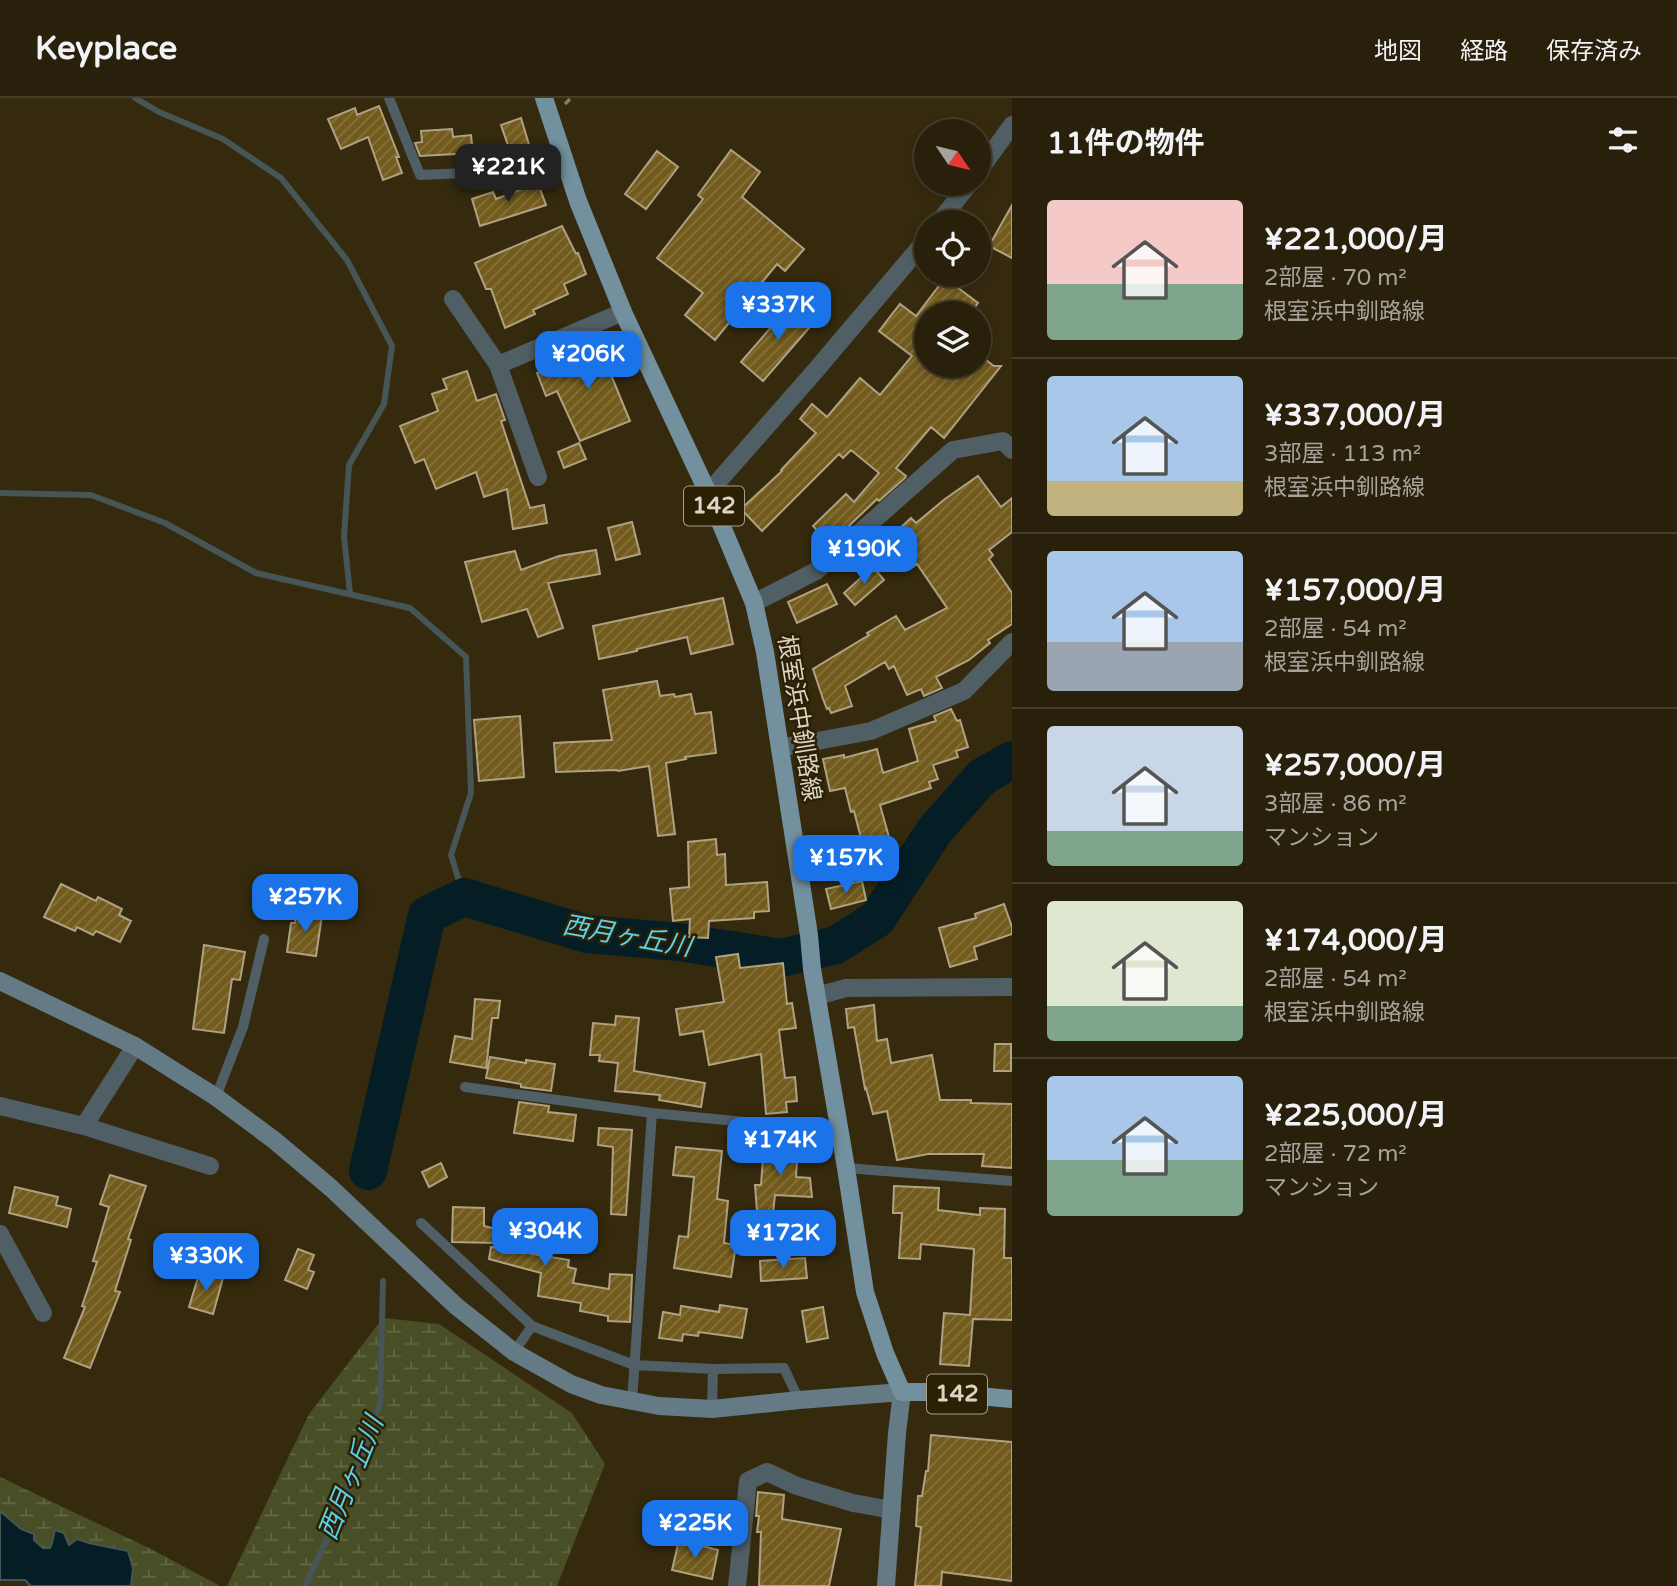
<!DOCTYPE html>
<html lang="ja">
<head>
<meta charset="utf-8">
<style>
  :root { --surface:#28200a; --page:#302813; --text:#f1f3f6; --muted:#a5a39c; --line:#443e2b; --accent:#1a73e8 }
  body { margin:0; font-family:"Varela Round","Noto Sans JP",sans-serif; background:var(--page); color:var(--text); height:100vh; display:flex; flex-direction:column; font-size:26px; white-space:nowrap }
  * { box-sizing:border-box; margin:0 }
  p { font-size:23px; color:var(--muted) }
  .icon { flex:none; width:38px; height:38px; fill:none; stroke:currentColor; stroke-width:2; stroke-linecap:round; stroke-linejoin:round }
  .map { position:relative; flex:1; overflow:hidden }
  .details { display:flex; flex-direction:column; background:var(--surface); width:665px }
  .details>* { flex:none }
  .needle { width:46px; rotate:125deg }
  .buttons { position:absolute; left:914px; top:21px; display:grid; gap:14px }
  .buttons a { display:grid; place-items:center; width:77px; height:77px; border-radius:50%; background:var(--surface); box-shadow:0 4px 10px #0003,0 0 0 2px var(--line); font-size:35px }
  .price { position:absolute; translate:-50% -60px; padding:0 16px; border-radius:14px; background:var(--accent); color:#fff; font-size:23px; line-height:46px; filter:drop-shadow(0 2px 4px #0008) }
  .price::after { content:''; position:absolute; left:50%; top:42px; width:21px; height:16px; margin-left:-10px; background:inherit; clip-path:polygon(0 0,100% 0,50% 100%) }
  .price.active { background:#222; color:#fff }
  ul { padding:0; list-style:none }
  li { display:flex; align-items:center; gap:21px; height:175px; padding:0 35px }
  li+li { border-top:2px solid var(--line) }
  li span { display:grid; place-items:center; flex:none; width:196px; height:140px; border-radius:7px; color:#555 }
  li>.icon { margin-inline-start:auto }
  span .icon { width:84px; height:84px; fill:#fffc; stroke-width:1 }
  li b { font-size:30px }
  h2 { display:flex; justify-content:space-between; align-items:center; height:84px; padding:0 35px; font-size:30px }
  header { display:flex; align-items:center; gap:42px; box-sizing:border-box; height:98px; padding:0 35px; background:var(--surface); border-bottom:2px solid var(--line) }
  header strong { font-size:33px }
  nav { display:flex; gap:38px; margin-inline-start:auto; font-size:24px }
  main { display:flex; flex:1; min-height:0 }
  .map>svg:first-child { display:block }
</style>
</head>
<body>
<header>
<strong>Keyplace</strong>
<nav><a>地図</a><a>経路</a><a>保存済み</a></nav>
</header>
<main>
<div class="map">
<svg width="1012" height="1488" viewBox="0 0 1012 1488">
  <defs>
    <pattern id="wetland-marsh" width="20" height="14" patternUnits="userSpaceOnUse" patternTransform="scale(1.75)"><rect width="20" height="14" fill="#484f26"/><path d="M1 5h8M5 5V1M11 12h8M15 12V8" fill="none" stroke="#626744"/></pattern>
    <pattern id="building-hatch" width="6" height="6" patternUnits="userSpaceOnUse" patternTransform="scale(1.75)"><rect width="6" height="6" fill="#725b1d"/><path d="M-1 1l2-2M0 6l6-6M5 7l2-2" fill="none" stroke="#86723c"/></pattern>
  </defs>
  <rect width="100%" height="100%" fill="#352a0e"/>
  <!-- wetland -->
  <path fill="url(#wetland-marsh)" d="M383,1220L439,1226L572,1315L605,1366L557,1488H227L309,1316Z
    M0,1379L153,1452L220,1488H131L133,1485L89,1445L77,1441L69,1447L53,1439V1444L50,1451L43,1450L34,1442V1436L21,1431L0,1413Z"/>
  <!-- water -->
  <path fill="#051e25" stroke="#465555" stroke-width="2" d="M0,1413L21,1431L34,1436V1442L43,1450H50C53,1444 53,1439 55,1432L64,1435L69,1447L77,1441L89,1445L128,1453L133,1470L131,1488H28L30,1487L25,1482H0Z"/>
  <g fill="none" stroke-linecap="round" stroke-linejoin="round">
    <!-- stream -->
    <path stroke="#465555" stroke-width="6" d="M135,0L159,14L223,41L281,80L347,162L392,248L384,306L349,367L344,438L350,496
      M0,395L91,397L165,425L256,475L410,510L466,559L471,695L451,757L464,799
      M305,1488L338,1418L380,1306L383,1183"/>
    <!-- river -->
    <path stroke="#051e25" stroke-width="38" d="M368,1073L427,817L464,799L587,836L679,844L781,860L836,847L877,821L935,732L982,679L1012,662"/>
  </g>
  <!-- building -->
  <path fill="url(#building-hatch)" stroke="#afa182" stroke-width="2" d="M379,8L399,59H396L402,75L383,82L368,39L341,51L328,21L355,10L357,17Z
    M521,20L530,50L511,56L501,27Z
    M452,31L453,39L471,37L473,55L420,58L415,45L422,44L421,33Z
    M731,52L760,74L742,99L804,151L785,173L777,166L715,242L685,217L703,195L657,160L703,101L698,97Z
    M657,53L678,69L646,111L625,96Z
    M538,85L546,107L480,128L472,101L493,94L496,101Z
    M1012,107V160L989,148Z
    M562,128L576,156L578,155L586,176L564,186L568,196L533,212L535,216L505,230L491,191H486L475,165Z
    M945,180L978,205L970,215H926V268H978V256L994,268H1001L944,340L931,329L896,370L906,378L905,380L879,403L877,401L830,446L813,428L846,396L854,404L879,375L851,352L843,360L839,356L762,433L741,411L782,373L781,372L816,335L800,321L812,306L827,319L860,280L880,297L912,258L879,233L900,206L916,218Z
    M793,204L815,223L763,283L741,264Z
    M617,243L624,261L607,267L630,323L580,343L557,293L546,298L537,275Z
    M467,273L477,303L496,296L505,322L501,323L530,410L544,407L547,425L513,431L507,391L484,399L476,374L436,391L424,361L415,365L400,328L438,313L432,296L447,291L443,281Z
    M579,345L586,361L564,370L558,354Z
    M978,378L1001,409L1012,400V434L989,452L993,457L989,461L1012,495V526L988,542L990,545L969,562L936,579L942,590L924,598L921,591L907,597L894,568L889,571L885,564L845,588L852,608L831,615L829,610L827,611L823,601L813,571L869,537L867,535L896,518L905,532L947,510L917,466L913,469L900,455L907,449L894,436L911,420L916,425L945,401Z
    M632,424L640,456L616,462L608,430Z
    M596,452L600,476L548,485L563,530L538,539L527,511L482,524L465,464L515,453L521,472L559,458Z
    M873,469L884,482L855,507L844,495Z
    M827,486L837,506L797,525L788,504Z
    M723,500L733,546L691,556L687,539L637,551V553L599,561L593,528Z
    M657,583L660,598L674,596L675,599L691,596L695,616L711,614L716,655L685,659L686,661L666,665L675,736L658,738L649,668L618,673L617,672L556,674L554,645L612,642L603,592Z
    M951,611L957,623L960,622L968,649L956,653L958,659L933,667L938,681L929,684L931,690L880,707L896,764L869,771L854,713L851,714L845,690L830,693L823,661L844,657V660L877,651L883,675L918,663L909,631L936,623L934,618Z
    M520,618L524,679L479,683L474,622Z
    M716,741L717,757L725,756L726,787L767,784L769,813L754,814V820L709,823L708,840L689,839L690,821L673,823L670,791L689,789L688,744Z
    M862,783L866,802L831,811L826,791Z
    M61,786L96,803L98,799L122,811L119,817L131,823L120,844L96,833L93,837L77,829L75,833L44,819Z
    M1004,806L1012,829V836L974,849L977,861L950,869L939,830L976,820L975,816Z
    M297,814L322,817L316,858L287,854L291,825H295Z
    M204,847L245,854L240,882L232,881L224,935L193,931Z
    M738,856L740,870L783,865L787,906L792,905L796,930L779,932L785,980L795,979L797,1003L786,1004L787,1014L766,1016L761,956L709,967L703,933L680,937L676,911L724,904L716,859Z
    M475,901L500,903L498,920H492L486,970L450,964L455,938L472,941Z
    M874,907L877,943L887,941L891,965L932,957L940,1002H971V1005L1012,1006V1070L982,1068L984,1056H928L897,1062L887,1013L873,1016L866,990L865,991L854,929L848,930L846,911Z
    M616,918L639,920L634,973L705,985L701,1009L659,1002L660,997L615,993L618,965L599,963L600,957H590L593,925L615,927Z
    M995,946H1011V973H994Z
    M490,959L526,965V962L555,966L551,993L521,989V986L486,980Z
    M519,1004L549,1008L548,1014L576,1017L573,1043L514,1035Z
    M599,1030L632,1032L626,1117L611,1116L613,1049L598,1047Z
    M764,1046L798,1049L796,1079L810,1080L812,1099L775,1097L773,1115L757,1113L755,1087H761Z
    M676,1049L722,1053L717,1101L728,1103L724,1145L736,1147L731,1179L674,1170L679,1138L688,1139L694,1079L673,1077Z
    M441,1065L447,1079L429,1089L422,1074Z
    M110,1077L146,1088L128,1141L131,1142L115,1193L120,1194L90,1270L64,1260L85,1209L82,1208L97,1164L93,1163L109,1109L100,1106Z
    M894,1088L939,1090L938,1112L980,1117V1110L1005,1111L1004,1160H1012V1222L973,1221L969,1268L940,1266L944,1215L970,1217L974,1151L921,1146L920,1161L899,1160L902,1115H893Z
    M15,1089L58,1099L56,1107L71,1111L67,1129L9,1115Z
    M453,1109L484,1110V1128L535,1141L532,1156L569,1162L568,1169L576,1171L573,1185L609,1191L610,1176L632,1177L630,1224L608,1223V1218L580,1213L581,1205L538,1198L541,1175L489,1161L491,1149L497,1150L498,1145L452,1144Z
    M298,1151L314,1157L308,1172L314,1174L307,1191L285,1182Z
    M805,1160L807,1180L761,1183L760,1163Z
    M200,1173L223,1180L213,1216L189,1209Z
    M720,1207L747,1211L742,1240L699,1234L698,1238L683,1236L682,1243L659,1240L663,1214L680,1217L681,1208L719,1214Z
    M823,1209L828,1240L807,1244L802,1213Z
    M931,1337L1012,1344V1483L942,1474L941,1488H915L921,1429L916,1428L918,1398H922L926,1373H928Z
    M758,1394L784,1397L782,1421L841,1431L829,1488H759L761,1434H757L759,1418H756Z
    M679,1442L718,1452L712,1481L672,1472Z"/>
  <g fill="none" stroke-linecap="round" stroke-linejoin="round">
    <!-- path -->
    <path stroke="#867d67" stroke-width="3.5" stroke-dasharray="7 3.5" stroke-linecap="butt" d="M565,6L571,0"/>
    <!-- lane -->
    <path stroke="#505e65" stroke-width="10" d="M389,0L420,77L568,71
      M465,989L652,1015L840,1033
      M216,999L243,929L264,841
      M846,1070L1012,1083
      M421,1125L532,1228L634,1267L713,1271L784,1270L799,1302
      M514,1254L532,1228
      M632,1303L652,1015
      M712,1311L713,1271"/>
    <!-- street -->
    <path stroke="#505e65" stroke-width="18" d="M978,74L1012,27
      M939,124L969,86
      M453,201L498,267L538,379
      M498,267L623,214
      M708,395L816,272L926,142
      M754,505L816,473L953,352L1003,343L1012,352
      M780,650L871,633L964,593L1012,544
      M817,898L846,890L1012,889
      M0,1008L84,1028L135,948
      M84,1028L210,1068
      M0,1136L43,1215
      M737,1488L748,1383L767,1374L797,1388L853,1405L892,1412"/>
    <!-- secondary -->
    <path stroke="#647a84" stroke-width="18" d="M0,883L135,948L216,999L274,1042L331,1090L456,1208L514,1254L571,1286L601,1297L659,1308L712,1311L799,1302L902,1294L897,1335L886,1488"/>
    <!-- primary -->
    <path stroke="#72909d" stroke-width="18" d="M544,0L578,103L623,214L708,395L754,505L765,554L809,837L812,871L846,1070L865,1194L885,1255L902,1294H932L1012,1301"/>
  </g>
  <g text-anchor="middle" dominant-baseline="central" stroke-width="5" stroke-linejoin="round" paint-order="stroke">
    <!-- shield labels -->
    <g fill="#2b2004" stroke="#a79f8b" stroke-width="2">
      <rect x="684" y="388.5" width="60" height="39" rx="5"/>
      <rect x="927" y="1276.5" width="60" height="39" rx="5"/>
    </g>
    <g font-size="23" font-weight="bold" fill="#dcd5c5">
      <text x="714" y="408">142</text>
      <text x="957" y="1296">142</text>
    </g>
    <!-- street labels -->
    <g font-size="24" fill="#dcd5c5" stroke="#2b2004">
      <text transform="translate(799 620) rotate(81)">根室浜中釧路線</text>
    </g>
    <!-- water labels -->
    <g font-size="26" font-style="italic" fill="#5ad1ef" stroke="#2b2004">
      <text transform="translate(627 838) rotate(10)">西月ヶ丘川</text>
      <text transform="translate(351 1380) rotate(-68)">西月ヶ丘川</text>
    </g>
  </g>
</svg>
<div class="buttons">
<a><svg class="needle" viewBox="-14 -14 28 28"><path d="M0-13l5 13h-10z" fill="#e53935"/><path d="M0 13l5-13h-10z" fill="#a5a39c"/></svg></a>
<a><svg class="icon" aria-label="locate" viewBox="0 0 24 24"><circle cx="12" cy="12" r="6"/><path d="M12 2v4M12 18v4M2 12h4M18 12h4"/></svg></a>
<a><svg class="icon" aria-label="layers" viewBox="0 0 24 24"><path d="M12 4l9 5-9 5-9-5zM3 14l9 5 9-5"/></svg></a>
</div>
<b class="price active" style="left:508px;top:106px">¥221K</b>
<b class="price" style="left:778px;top:244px">¥337K</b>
<b class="price" style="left:588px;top:293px">¥206K</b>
<b class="price" style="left:864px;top:488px">¥190K</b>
<b class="price" style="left:846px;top:797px">¥157K</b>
<b class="price" style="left:305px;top:836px">¥257K</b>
<b class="price" style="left:780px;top:1079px">¥174K</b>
<b class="price" style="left:545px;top:1170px">¥304K</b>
<b class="price" style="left:783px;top:1172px">¥172K</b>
<b class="price" style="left:206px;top:1195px">¥330K</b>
<b class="price" style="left:695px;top:1462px">¥225K</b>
</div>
<section class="details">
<h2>11件の物件<svg class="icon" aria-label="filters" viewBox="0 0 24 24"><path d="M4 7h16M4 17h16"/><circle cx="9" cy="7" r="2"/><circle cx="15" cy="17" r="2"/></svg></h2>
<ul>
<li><span style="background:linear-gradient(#f6c9c9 60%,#7fa58c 0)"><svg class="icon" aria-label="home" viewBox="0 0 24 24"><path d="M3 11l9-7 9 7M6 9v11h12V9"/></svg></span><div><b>¥221,000/月</b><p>2部屋 · 70 m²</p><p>根室浜中釧路線</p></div></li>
<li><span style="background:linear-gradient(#a9c7e8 75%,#c2b280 0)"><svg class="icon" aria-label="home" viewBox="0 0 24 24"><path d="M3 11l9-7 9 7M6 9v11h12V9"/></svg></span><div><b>¥337,000/月</b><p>3部屋 · 113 m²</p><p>根室浜中釧路線</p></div></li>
<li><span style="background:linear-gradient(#a9c7e8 65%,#9aa5b1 0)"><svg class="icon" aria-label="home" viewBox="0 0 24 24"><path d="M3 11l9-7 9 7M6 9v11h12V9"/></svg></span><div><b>¥157,000/月</b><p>2部屋 · 54 m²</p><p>根室浜中釧路線</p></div></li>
<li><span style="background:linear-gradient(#c9d6e8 75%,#7fa58c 0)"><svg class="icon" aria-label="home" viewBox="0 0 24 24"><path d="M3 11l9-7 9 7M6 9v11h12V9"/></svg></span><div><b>¥257,000/月</b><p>3部屋 · 86 m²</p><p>マンション</p></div></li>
<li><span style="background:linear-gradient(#dfe7d0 75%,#7fa58c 0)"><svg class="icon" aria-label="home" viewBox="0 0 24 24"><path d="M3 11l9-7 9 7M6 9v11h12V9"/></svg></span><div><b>¥174,000/月</b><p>2部屋 · 54 m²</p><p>根室浜中釧路線</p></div></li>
<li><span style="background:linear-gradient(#a9c7e8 60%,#7fa58c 0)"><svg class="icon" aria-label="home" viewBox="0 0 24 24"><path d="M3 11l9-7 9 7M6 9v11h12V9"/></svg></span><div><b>¥225,000/月</b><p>2部屋 · 72 m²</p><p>マンション</p></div></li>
</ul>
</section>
</main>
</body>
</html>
